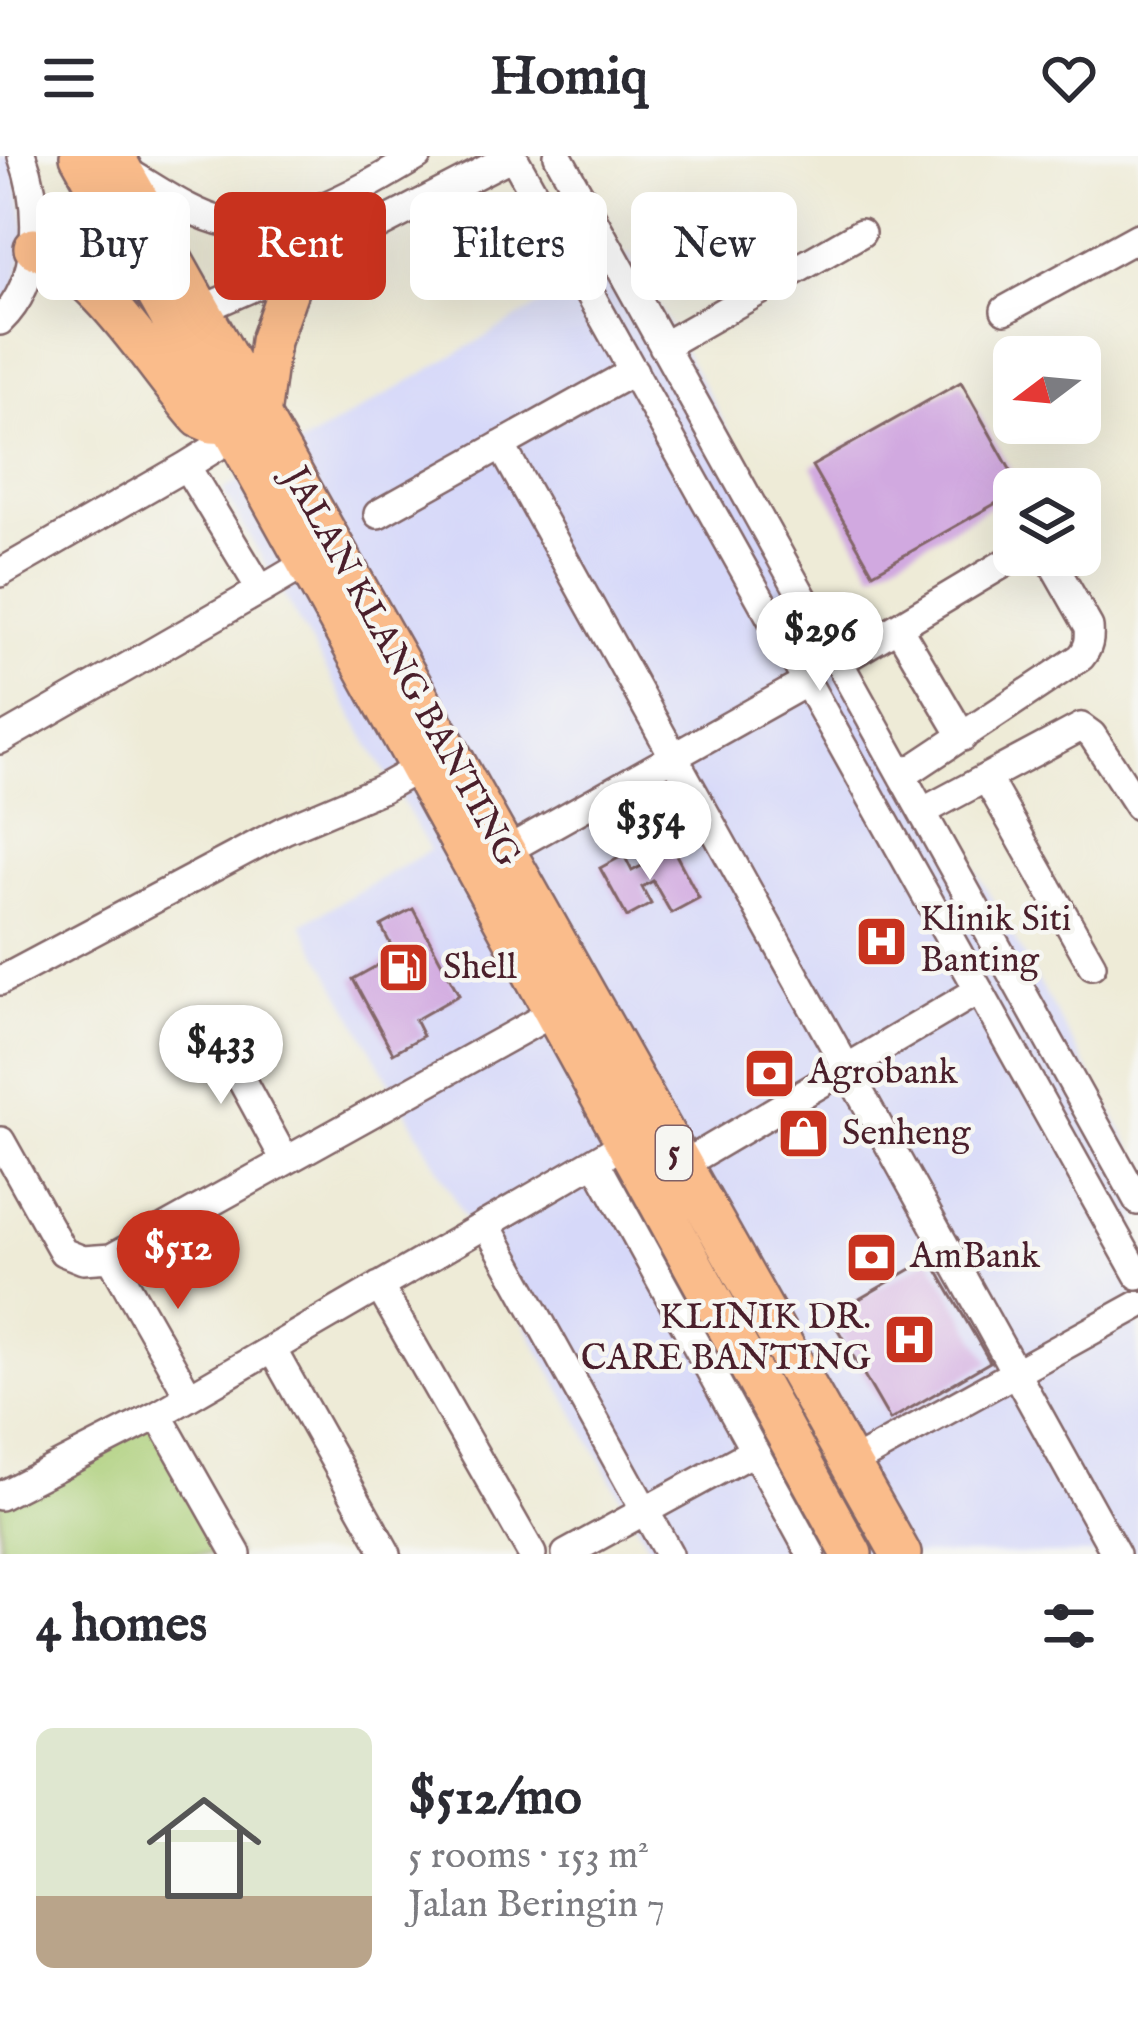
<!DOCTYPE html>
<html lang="en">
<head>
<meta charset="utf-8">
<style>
  :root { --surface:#fff; --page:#f2f2f3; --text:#2b2b33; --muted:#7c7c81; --accent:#c8321e }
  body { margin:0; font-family:"IM FELL English",serif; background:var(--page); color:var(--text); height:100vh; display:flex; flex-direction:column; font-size:45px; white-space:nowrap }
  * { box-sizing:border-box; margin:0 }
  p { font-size:39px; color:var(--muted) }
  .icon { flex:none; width:66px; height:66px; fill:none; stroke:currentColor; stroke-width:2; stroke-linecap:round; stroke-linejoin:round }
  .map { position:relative; height:1398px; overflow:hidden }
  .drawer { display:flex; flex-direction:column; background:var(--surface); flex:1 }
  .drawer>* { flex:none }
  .hud { position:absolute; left:36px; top:36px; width:1068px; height:108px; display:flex; gap:24px }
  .needle { width:78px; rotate:254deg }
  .tools { position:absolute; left:993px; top:180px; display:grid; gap:24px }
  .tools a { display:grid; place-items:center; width:108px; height:108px; border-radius:18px; background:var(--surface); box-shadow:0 12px 48px #0002; font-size:60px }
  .price { position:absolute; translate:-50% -102px; padding:0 27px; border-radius:42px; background:#fff; color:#222; font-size:39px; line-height:78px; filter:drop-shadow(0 3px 6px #0008) }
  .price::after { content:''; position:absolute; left:50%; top:72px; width:36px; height:27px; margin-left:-18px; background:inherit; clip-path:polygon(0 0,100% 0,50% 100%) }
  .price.current { background:var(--accent); color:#fff }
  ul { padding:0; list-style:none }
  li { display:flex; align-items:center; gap:36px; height:300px; padding:0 36px }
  li span { display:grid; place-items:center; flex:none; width:336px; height:240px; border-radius:18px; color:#555 }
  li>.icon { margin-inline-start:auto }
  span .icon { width:144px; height:144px; fill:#fffc; stroke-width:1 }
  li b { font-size:51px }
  h2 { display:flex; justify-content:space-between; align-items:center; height:144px; padding:0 36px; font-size:51px }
  .chip { padding:0 42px; border-radius:18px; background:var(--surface); box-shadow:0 12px 48px #0002; font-size:42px; line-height:108px }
  .chip.current { background:var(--accent); color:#fff }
  header { display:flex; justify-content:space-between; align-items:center; height:156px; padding:0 36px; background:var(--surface); font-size:54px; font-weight:800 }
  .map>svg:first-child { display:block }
</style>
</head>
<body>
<header><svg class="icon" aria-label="menu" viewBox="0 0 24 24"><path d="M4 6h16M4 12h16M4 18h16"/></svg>Homiq<svg class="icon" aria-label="heart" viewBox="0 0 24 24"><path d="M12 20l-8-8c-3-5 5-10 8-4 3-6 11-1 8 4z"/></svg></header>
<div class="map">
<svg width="1138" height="1398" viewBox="0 0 1138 1398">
  <rect width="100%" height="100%" fill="#f6f6f2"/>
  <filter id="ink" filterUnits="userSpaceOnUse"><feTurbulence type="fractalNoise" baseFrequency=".00833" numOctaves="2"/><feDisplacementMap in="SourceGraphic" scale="24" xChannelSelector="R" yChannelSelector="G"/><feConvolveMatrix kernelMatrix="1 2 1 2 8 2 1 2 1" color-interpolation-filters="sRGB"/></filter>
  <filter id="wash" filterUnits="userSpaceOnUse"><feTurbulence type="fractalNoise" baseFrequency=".004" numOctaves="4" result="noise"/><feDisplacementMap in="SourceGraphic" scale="48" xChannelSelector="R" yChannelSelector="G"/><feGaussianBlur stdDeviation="2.7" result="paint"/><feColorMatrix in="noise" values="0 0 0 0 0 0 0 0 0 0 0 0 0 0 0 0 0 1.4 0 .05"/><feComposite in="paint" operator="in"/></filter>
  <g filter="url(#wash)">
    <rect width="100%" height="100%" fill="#eeebd7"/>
    <!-- built -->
    <path fill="#d6d8f9" d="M0,0H14L27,81L13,142L0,154Z
      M629,97L1138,1003V1398H653L302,768L430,694L223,334Z"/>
    <!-- green -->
    <path fill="#abce77" stroke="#7a7651" stroke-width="3" d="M158,1259L237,1398H0V1340Z"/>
    <g id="blocks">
      <!-- building -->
      <path fill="#d1a9e0" d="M961,226L1021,333H1014V337L873,417L812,310Z
        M673,693L699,742L671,757L653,725L642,731L651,748L627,761L600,712L624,699L632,715Z
        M413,753L459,839L415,864L423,880L393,897L353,823L396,799L381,770Z
        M930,1102L990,1206L890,1264L830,1160Z"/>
    </g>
  </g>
  <g filter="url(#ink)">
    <use href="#blocks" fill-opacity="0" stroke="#836667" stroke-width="3"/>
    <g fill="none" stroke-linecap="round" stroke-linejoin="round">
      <defs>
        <path id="minor" d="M513,0L1138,1119
          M558,0L1138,1045
          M124,14C153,30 193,60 225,66C290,79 365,31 418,0
          M1005,154L1138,81
          M187,160L296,112L512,0
          M0,165C42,125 41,51 22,0
          M663,190L861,77
          M236,279L186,310L261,434L307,407
          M501,289L1116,1398
          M378,358L634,215
          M0,417L186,310
          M898,471L963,581
          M839,506L1018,399
          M0,584L261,434
          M902,620L1081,501C1089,491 1090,484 1089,471L1048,399
          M987,623L1092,809
          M922,656L1081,571L1092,579L1138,650
          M504,696L807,526
          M0,825L284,674L381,633L433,604
          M211,868L285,1004
          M1,985L63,1096L83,1104L111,1102L554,856
          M595,1005L811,1398
          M681,1010L979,834
          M486,1068L669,1398
          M111,1102L189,1240
          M379,1130L532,1398
          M272,1193L387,1398
          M158,1259L237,1398
          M850,1308L1138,1149
          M0,1340L158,1259L626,987
          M566,1398L754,1295"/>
        <path id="highway" d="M80,0L307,407L852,1398
          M114,0L901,1398
          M34,92C101,117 152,208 200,262L212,267L230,268
          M260,260L270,185L296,112"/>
      </defs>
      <!-- minor casing -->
      <use href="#minor" stroke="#836667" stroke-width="32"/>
      <!-- highway casing -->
      <use href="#highway" stroke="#836667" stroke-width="44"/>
      <!-- minor -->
      <use href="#minor" stroke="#fff" stroke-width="27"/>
      <!-- highway -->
      <use href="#highway" stroke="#fabc8b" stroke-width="39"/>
    </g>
  </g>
  <!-- icons -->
  <defs>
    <symbol id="hospital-square" viewBox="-11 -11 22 22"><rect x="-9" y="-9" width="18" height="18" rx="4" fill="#c8321e" stroke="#f6f6f2"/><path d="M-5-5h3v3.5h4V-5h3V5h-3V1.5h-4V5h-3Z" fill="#fff"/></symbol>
    <symbol id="fuel-square" viewBox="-11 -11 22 22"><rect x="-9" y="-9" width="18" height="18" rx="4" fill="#c8321e" stroke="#f6f6f2"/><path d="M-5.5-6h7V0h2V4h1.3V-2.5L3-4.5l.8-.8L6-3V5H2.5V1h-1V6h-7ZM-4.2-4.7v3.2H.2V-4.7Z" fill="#fff"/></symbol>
    <symbol id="bank-square" viewBox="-11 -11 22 22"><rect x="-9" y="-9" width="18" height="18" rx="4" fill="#c8321e" stroke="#f6f6f2"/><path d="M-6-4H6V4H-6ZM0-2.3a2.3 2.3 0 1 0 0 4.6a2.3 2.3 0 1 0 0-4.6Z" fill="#fff"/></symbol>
    <symbol id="shop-square" viewBox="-11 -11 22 22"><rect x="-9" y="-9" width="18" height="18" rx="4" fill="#c8321e" stroke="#f6f6f2"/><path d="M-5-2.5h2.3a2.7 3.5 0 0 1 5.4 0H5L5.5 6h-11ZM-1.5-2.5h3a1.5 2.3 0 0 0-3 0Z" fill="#fff"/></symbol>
  </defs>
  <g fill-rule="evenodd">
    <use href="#hospital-square" x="852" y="756" width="59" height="59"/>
    <use href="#fuel-square" x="374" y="782" width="59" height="59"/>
    <use href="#bank-square" x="740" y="888" width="59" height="59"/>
    <use href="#shop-square" x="774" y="948" width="59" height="59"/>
    <use href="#bank-square" x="842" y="1072" width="59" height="59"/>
    <use href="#hospital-square" x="880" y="1154" width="59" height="59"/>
  </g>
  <g text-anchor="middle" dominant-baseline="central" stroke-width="9" stroke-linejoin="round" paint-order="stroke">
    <!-- shield labels -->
    <rect fill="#f6f6f2" stroke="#7e6067" stroke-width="3" x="656" y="970" width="36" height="54" rx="9"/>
    <g font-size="33" font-weight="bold" fill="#4a1f2b">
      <text x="674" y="997">5</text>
    </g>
    <!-- street labels -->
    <g font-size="36" fill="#4a1f2b" stroke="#f6f6f2">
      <text transform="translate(401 511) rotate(61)">JALAN KLANG BANTING</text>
    </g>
    <!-- poi labels -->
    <g font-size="36" fill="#4a1f2b" stroke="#f6f6f2" text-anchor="start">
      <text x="920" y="764">Klinik Siti<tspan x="920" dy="41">Banting</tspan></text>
      <text x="443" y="812">Shell</text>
      <text x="808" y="917">Agrobank</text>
      <text x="842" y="978">Senheng</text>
      <text x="910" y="1101">AmBank</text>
      <text x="871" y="1162" text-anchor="end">KLINIK DR.<tspan x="871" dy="41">CARE BANTING</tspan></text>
    </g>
  </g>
</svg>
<div class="tools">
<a><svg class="needle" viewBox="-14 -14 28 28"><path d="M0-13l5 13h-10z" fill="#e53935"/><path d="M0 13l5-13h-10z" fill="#7c7c81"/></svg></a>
<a><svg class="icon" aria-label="layers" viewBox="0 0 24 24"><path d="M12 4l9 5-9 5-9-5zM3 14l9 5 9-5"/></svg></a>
</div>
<b class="price" style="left:820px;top:538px">$296</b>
<b class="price" style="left:650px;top:727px">$354</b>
<b class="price" style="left:221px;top:951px">$433</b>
<b class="price current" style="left:178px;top:1156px">$512</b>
<div class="hud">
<a class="chip">Buy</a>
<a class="chip current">Rent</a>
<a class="chip">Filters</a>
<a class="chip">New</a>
</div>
</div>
<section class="drawer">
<h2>4 homes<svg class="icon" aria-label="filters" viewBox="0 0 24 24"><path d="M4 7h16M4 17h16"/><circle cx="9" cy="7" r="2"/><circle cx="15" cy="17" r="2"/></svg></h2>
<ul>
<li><span style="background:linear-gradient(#dfe7d0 70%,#b9a48a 0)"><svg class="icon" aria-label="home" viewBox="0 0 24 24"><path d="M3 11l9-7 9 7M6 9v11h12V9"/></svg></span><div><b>$512/mo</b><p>5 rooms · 153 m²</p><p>Jalan Beringin 7</p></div></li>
</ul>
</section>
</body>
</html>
